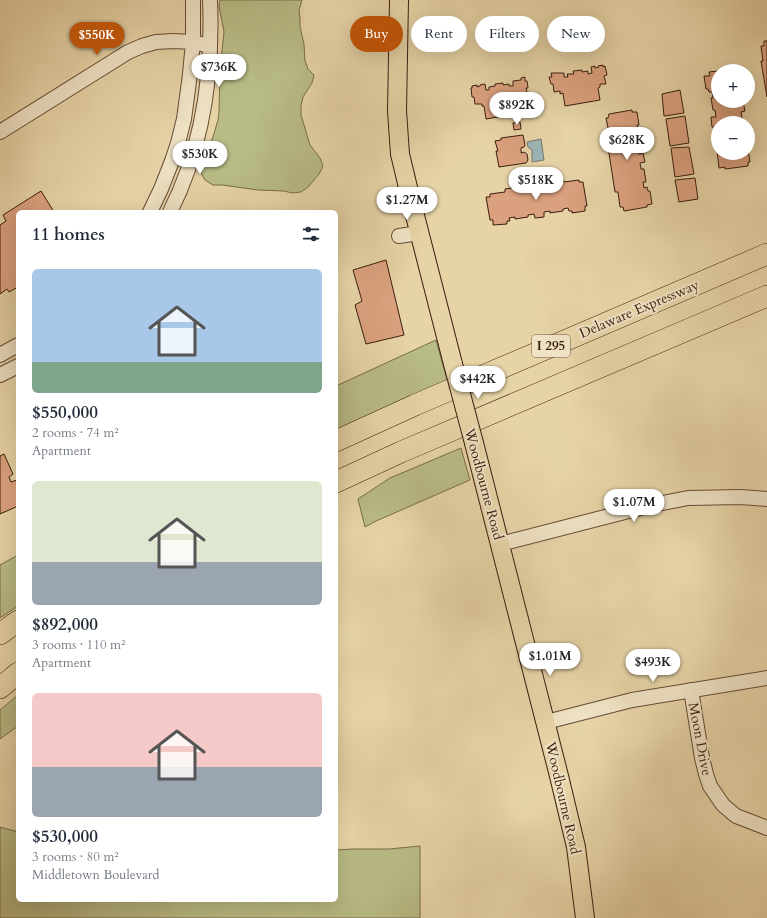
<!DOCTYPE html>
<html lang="en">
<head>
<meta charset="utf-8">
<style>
  :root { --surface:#fff; --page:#f2f2f3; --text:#1f2937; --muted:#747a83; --accent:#b45309 }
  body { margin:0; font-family:Cardo,serif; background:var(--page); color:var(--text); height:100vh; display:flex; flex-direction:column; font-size:15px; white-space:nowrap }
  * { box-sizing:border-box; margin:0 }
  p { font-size:13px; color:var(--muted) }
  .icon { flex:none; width:22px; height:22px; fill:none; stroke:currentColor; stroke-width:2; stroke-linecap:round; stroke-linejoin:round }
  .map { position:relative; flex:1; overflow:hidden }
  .panel { position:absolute; left:16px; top:210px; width:322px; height:692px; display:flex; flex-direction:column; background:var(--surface); border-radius:6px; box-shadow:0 4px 16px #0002 }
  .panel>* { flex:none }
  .banner { position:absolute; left:350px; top:16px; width:357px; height:36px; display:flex; gap:8px }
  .fabs { position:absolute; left:711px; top:64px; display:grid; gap:8px }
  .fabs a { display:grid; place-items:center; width:44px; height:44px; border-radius:50%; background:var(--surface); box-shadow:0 4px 16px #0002; font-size:20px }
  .price { position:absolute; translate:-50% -34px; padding:0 9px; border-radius:14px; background:#fff; color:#222; font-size:13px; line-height:26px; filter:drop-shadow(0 1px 2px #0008) }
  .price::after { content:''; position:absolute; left:50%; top:24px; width:12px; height:9px; margin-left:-6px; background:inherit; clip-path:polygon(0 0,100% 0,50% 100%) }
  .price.active { background:var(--accent); color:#fff }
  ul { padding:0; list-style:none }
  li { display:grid; align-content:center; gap:8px; height:212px; padding:0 16px }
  li span { display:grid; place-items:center; height:124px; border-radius:6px; color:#555 }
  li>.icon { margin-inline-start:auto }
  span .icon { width:72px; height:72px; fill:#fffc; stroke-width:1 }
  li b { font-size:17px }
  h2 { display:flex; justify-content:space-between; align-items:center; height:48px; padding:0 16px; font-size:17px }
  .chip { padding:0 14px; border-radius:18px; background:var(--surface); box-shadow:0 4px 16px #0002; font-size:14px; line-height:36px }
  .chip.active { background:var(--accent); color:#fff }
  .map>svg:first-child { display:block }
</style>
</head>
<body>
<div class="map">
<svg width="767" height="918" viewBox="0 0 767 918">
  <rect width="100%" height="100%" fill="#e6d3a6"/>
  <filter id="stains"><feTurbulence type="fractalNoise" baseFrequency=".005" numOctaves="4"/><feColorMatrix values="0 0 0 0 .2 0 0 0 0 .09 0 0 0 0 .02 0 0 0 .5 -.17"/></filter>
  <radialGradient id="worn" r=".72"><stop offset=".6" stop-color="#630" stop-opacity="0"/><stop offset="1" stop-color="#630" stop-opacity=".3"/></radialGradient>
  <!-- green -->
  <path fill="#b8bb85" stroke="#796c4a" d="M220,0H302L299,10L300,19V27L304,44L305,61L308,69L314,75L312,83L303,97L301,106V115L310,145L320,158L323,166L319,174L308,187L301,192L292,193L284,191L258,190L222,185H213L205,180L201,173L204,156L207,148L212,140L218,120L219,112L220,69L224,32L219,6Z
    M436,340L448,383L336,431V386Z
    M461,448L470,480L376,521L365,527L358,499L390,478Z
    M18,555V606L0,618V565Z
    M18,695V726L0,739V710Z
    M0,827L18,832V900H336V850L353,849H389L420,846V918H0Z"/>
  <!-- water -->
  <path fill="#9bb5b3" stroke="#747871" d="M541,139L544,160L532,162V150L528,147L527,142Z"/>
  <!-- building -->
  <path fill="#dba17e" stroke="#3a1d0e" d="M764,41H767V97L761,61H763L761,46H764Z
    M603,65V67L605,66L607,75L604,76L606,84H600V87L598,88L600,100L565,106L563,93L560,94V91L554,92L553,84H551L549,77H552L551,73H564V77H568L567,74H574L573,71L582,70V72L588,71V74L592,73L591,67L595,66V68L599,67L598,66Z
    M718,71V101H743L745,111L741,112L743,123H718V127H712L711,117H716L715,110H713L711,98H713L712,92H709L708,89H706L704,76H710L709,72Z
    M525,77V81H527L528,88H526L528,96L521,97V100H519L521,113L486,119L484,106H482V104H475L474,97H472L471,88H472V86L477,85V87L480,86V85L485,84L486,90H489V87L495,86V84L503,83V85L509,84V86H513V81L521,80V78Z
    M680,90L684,113L664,116L662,94Z
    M632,110V112H637L639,125H637L638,129H635V135H638L640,147H638L639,154L643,153L645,162L640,163L641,169H644L646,182H643L644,188L647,187L648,191H650L652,204L647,205V207L624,211L623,207H620L618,192H615L606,134L609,133L606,118H608L609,114Z
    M685,116L689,143L670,146L666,119Z
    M520,122L521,129L514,130L513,123Z
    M523,135L525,145L524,147L521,148V153L524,152L527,154L528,160L526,163L499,167L496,151H498L495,141L501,140V138Z
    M689,147L694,174L675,177L671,148Z
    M748,149L750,162H748V166L725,169V167L719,168L717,150H718V153H748Z
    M695,178L698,199L679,202L675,180Z
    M563,180L564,182L579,180V182H583L587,206H585V211L572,213V211H569L568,208L563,209V211L550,213V211L544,212V217L535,218L534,214L528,215V217L515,219V217L509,218L510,221H507V224L493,225V220H490L486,197H490V194L505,192V189Z
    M41,191L54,212H18V287L9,292L7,289L0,294V225L6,221L3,215Z
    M386,260L404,335L366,344L355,305L362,301L353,270Z
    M4,454L13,474L9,477L11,482L17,480L18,481V506L0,514V456Z"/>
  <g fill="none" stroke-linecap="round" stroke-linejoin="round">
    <defs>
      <path id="minor" d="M0,132L128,52L142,46L156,42L173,41L193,42L210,46
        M150,212L161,189L172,161L178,143L184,119L190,74L193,42V0
        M170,212C203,147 213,72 210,0
        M399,236L419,233
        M0,355L18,345
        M0,375L18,366
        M500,544L652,505L688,498L740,497L767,499
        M691,690L702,758L706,774L710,786L723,805L736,816L744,819L767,828
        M546,722L632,700L767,678"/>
      <path id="major" d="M399,0L397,111L400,154L411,200L453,364
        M474,443L559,776L576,847L585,918"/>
      <path id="highway" d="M336,441L415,405L767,254
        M336,482L401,452L767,296
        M0,634L18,621
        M0,688L18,673"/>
    </defs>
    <!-- minor casing -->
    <use href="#minor" stroke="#654a34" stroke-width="16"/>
    <!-- major casing -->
    <use href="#major" stroke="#3a1d0e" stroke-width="20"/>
    <!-- highway casing -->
    <use href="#highway" stroke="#3a1d0e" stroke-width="22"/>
    <!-- minor -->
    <use href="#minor" stroke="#efe2c5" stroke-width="14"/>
    <!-- major -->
    <use href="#major" stroke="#e6d3a6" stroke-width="18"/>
    <!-- highway -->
    <use href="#highway" stroke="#e6d3a6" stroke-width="21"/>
    <defs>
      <path id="major-bridge" d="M453,364L474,443"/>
    </defs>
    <!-- major-bridge casing -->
    <use href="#major-bridge" stroke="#3a1d0e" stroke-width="20" stroke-linecap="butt"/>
    <!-- major-bridge -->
    <use href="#major-bridge" stroke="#e6d3a6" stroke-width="18"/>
  </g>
  <g text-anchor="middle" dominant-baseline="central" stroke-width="4" stroke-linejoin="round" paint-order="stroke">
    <!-- shield labels -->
    <rect fill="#efe2c5" stroke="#705845" stroke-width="1" x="532" y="335" width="38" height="22" rx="3"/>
    <g font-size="13" font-weight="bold" fill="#3a1d0e">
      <text x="551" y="346">I 295</text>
    </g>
    <!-- street labels -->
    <g font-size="14" fill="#3a1d0e" stroke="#efe2c5">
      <text transform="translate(639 309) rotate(-23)">Delaware Expressway</text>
      <text transform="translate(484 484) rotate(75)">Woodbourne Road</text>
      <text transform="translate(700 739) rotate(79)">Moon Drive</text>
      <text transform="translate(563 798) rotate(77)">Woodbourne Road</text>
    </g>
  </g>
  <rect width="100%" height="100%" filter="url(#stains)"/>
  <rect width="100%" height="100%" fill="url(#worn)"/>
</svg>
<div class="fabs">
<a>+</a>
<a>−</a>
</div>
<b class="price active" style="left:97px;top:56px">$550K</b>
<b class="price" style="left:219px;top:88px">$736K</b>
<b class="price" style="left:517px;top:126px">$892K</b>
<b class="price" style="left:627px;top:161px">$628K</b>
<b class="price" style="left:200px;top:175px">$530K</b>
<b class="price" style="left:536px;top:201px">$518K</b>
<b class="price" style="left:407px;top:221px">$1.27M</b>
<b class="price" style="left:478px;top:400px">$442K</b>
<b class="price" style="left:634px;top:523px">$1.07M</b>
<b class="price" style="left:550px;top:677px">$1.01M</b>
<b class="price" style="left:653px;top:683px">$493K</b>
<div class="banner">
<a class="chip active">Buy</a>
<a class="chip">Rent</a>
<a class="chip">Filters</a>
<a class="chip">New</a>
</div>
<section class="panel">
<h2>11 homes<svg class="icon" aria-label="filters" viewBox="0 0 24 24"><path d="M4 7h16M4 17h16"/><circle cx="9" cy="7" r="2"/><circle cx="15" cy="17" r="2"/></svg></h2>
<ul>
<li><span style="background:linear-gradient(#a9c7e8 75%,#7fa58c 0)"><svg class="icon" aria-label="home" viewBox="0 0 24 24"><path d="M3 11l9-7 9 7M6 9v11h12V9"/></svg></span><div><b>$550,000</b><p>2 rooms · 74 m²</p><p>Apartment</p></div></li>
<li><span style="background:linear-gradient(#dfe7d0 65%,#9aa5b1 0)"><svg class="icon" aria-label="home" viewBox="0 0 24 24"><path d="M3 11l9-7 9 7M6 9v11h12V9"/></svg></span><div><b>$892,000</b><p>3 rooms · 110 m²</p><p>Apartment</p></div></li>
<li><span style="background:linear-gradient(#f6c9c9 60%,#9aa5b1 0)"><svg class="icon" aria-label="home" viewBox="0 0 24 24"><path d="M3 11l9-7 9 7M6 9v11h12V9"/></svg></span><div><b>$530,000</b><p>3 rooms · 80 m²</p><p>Middletown Boulevard</p></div></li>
</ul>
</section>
</div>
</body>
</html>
